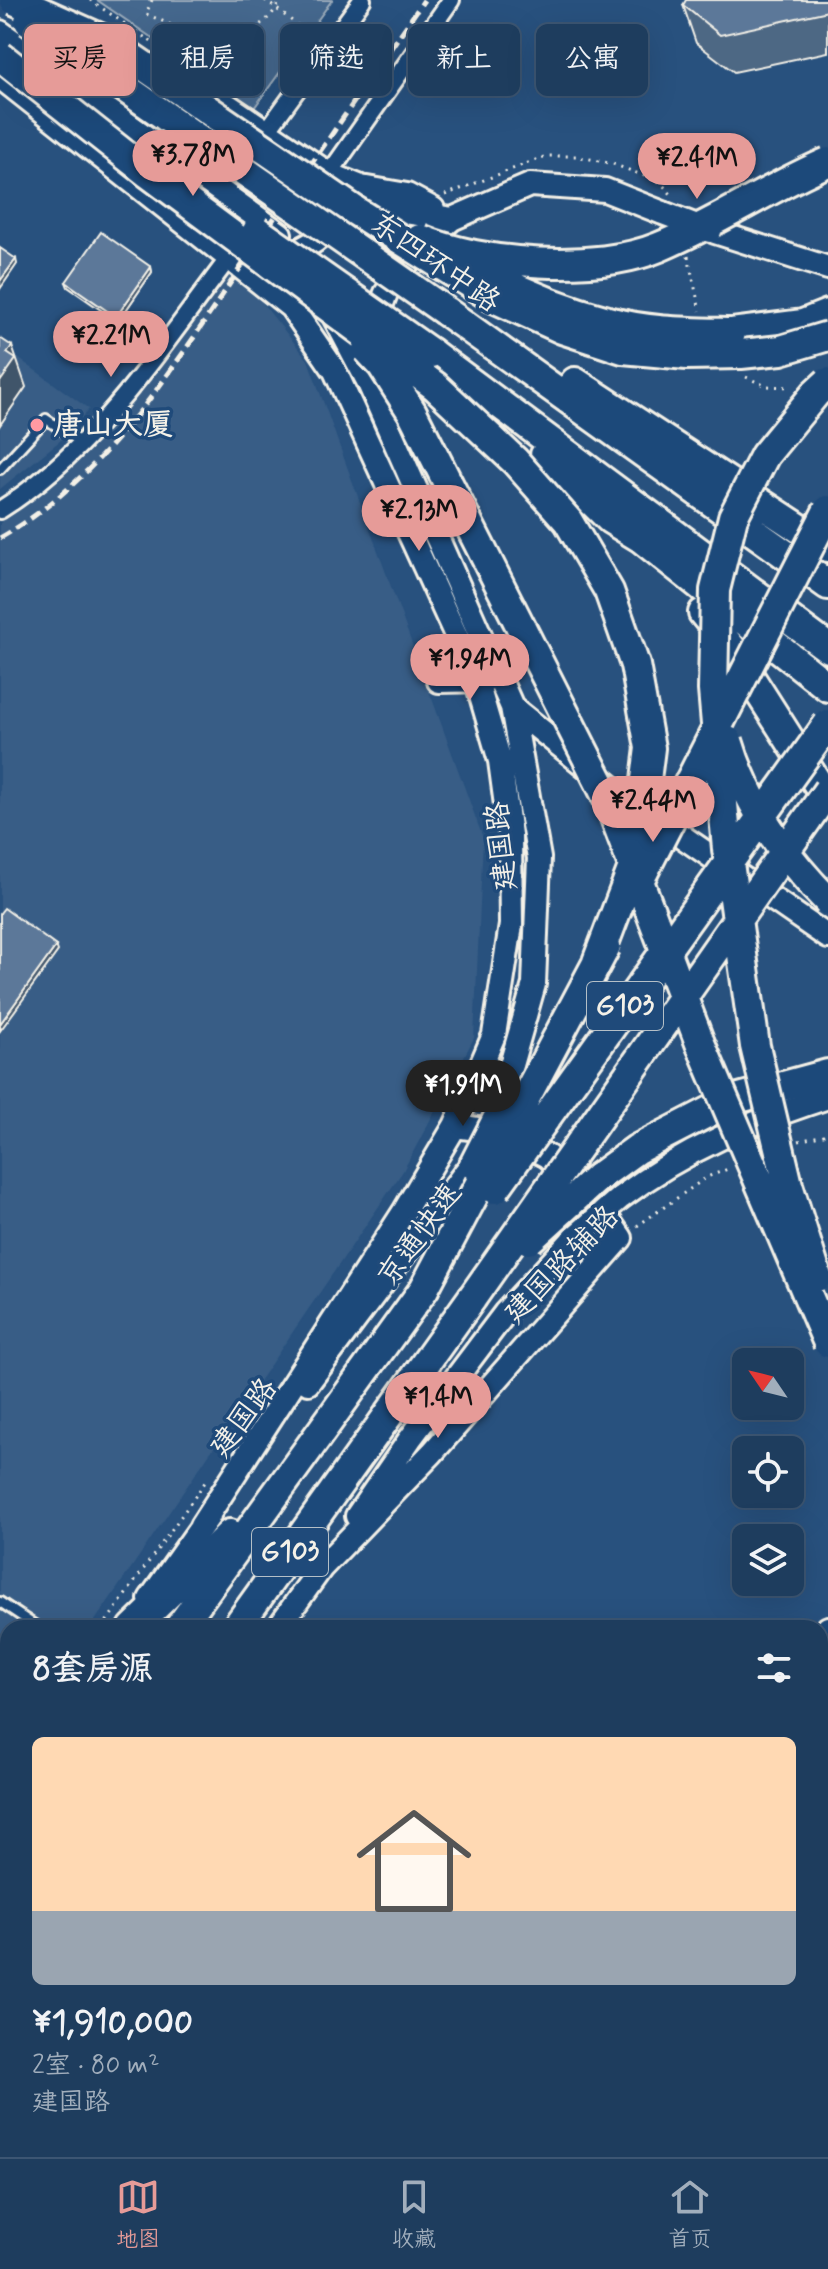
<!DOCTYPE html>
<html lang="zh">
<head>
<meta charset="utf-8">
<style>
  :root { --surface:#1e3d5e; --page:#2b4867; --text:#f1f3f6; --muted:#a1aebc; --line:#3c5673; --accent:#e69b98 }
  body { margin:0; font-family:Mynerve,"LXGW WenKai TC",sans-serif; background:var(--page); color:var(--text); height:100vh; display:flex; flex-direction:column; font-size:30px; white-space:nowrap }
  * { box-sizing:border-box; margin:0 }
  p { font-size:26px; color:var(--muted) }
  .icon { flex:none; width:44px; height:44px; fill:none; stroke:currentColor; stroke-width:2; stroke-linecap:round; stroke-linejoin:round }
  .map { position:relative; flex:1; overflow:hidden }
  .drawer { position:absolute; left:0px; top:1620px; width:828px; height:538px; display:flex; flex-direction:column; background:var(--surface); border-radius:24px 24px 0 0; box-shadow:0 8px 32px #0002,0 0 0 2px var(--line) }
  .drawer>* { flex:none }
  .banner { position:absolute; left:24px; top:24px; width:780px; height:72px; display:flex; gap:16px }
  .needle { width:52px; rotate:305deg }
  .controls { position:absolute; left:732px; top:1348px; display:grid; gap:16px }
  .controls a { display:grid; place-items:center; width:72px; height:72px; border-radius:12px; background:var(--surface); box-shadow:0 8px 32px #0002,0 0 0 2px var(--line); font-size:40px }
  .price { position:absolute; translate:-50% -68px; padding:0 18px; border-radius:28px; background:var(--accent); color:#111; font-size:26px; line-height:52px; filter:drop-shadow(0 2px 4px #0008) }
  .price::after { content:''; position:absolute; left:50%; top:48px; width:24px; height:18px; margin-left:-12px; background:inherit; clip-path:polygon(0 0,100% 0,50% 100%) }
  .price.on { background:#222; color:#fff }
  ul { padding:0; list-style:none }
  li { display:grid; align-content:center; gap:16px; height:424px; padding:0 32px }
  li+li { border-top:2px solid var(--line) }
  li span { display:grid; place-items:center; height:248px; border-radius:12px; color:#555 }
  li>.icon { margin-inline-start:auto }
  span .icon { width:144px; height:144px; fill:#fffc; stroke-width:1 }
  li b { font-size:34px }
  h2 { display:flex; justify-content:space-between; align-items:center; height:96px; padding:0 32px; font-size:34px }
  .pill { padding:0 28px; border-radius:12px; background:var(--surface); box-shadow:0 8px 32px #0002,0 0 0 2px var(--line); font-size:28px; line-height:72px }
  .pill.on { background:var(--accent); color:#111 }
  .menu { display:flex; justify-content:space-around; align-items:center; height:112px; border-top:2px solid var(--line); background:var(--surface); font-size:22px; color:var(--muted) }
  .menu a { display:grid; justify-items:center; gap:4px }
  .menu .on { color:var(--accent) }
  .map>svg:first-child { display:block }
</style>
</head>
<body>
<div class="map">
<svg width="828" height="2157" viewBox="0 0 828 2157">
  <rect width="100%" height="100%" fill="#28517e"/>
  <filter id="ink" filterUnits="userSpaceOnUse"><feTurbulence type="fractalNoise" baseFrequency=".0125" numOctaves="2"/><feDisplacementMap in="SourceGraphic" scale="16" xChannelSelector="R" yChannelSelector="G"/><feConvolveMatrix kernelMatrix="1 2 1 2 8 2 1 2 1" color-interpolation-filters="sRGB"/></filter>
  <g filter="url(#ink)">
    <!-- built -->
    <path fill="#375d86" d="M223,272L251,289L308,360L483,838L474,1038L403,1171L90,1628H8V1747L0,1759V523L62,472Z
      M0,345L89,409L61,440L0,489Z"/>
    <!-- green -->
    <path fill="#45688e" stroke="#9cacbb" stroke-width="2" d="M97,0H332L254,108Z"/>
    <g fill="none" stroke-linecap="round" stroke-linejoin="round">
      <defs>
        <path id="lane" d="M0,469L46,419L82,443
          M0,1602L39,1628
          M820,2116L828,2120
          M245,2150L254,2157
          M419,2157L424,2150
          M538,2157L543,2150"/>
        <path id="street" d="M266,132L362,0
          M329,174L451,0
          M0,510C98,448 160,348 229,258"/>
        <path id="secondary" d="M0,32L280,234
          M0,77L291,307L335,371L476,679L500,761L510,835L511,925L494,1035L455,1126L405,1210L201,1526
          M197,96L226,104L329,174L361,187L407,195L433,209
          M346,203L452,219
          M715,232L828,268
          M299,250C332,235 336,219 330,184
          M331,311L368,381L512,707L539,858L534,984L498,1111
          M372,330L386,293L418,248L452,219L530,185L605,190L663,213
          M439,681L486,680
          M512,707L619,793L828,937
          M620,1198C685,1149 751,1122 828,1097
          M308,1383L470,1166
          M357,1516L410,1439L505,1313L576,1236
          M319,1570L432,1453L621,1238L592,1196L547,1156L500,1132L455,1126
          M150,1599L209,1516
          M278,1628L326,1561
          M820,1654L828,1628
          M0,1820L8,1808
          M820,2049L828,2035
          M667,2157L672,2150
          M755,2157L759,2150"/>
        <path id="highway" d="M445,311L828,585
          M731,333L803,324L828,314
          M431,353L828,648
          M575,382L828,547
          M545,455L610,519L641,538L828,687
          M703,613L730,646L828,800
          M597,1178L637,1149L732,1100L828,1074
          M133,1628L230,1534
          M179,1628L424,1289
          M236,1628L472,1298
          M0,1850L8,1841
          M0,1883L8,1871
          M820,1919L828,1899
          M0,1951L8,1940
          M820,1989L828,1975
          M0,2009L8,1995
          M691,2157L695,2150
          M725,2157L729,2150"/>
      </defs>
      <!-- lane casing -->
      <use href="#lane" stroke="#f4f1e8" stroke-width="14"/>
      <!-- street casing -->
      <use href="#street" stroke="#f4f1e8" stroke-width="22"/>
      <!-- secondary casing -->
      <use href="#secondary" stroke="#f4f1e8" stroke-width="28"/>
      <!-- highway casing -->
      <use href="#highway" stroke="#f4f1e8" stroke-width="34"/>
      <!-- path -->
      <path stroke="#f4f1e8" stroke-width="3" stroke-dasharray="2 6" stroke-linecap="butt" d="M90,0L203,77
        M152,0L146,14C164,21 187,34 206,36C235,39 269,29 280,0
        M265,0L314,38
        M445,195L546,156H576L613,164L660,182L672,195
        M688,256L700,311
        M746,377L766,386L792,387
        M799,1141L828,1134
        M637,1226L707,1177L728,1169
        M102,1628L208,1478
        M0,1772L8,1761
        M0,2068L8,2056"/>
      <!-- lane -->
      <use href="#lane" stroke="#1f4a7a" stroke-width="8"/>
      <!-- street -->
      <use href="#street" stroke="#1f4a7a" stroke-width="16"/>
      <!-- secondary -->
      <use href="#secondary" stroke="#1f4a7a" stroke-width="22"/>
      <!-- highway -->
      <use href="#highway" stroke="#1f4a7a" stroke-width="28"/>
      <!-- rail -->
      <path stroke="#f4f1e8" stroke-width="5" stroke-dasharray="12 6" stroke-linecap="butt" d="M0,538C112,474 182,354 253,249C310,166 367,83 424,0"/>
      <defs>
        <path id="secondary-bridge" d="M663,213L710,231
          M470,1166L498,1111
          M576,1236L620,1198"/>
        <path id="highway-bridge" d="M14,0L109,42L357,212L492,297L562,329L623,349L687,355L741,354L781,350L828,336
          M29,21L445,311
          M0,56L148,173L435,386L515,461L568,521L609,591L635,665L650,748L636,859L597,962
          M257,231L431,353
          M420,239C481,265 597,273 659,247C717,223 770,187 828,162
          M472,265C513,289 562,309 608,321C647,332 690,332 731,333
          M367,349L382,365L412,412L608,799L700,1043L828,1343
          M728,741C746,803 783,856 828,901
          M641,877L828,510
          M495,1189L828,724
          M529,1240L597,1178
          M817,1277L788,1185L755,1046L727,849L713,690L715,590L733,517L765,455L815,394L828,382
          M424,1289L606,946
          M472,1298L828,790"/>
      </defs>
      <!-- secondary-bridge casing -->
      <use href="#secondary-bridge" stroke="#f4f1e8" stroke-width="28" stroke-linecap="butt"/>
      <!-- highway-bridge casing -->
      <use href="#highway-bridge" stroke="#f4f1e8" stroke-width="34" stroke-linecap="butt"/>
      <!-- secondary-bridge -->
      <use href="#secondary-bridge" stroke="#1f4a7a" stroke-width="22"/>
      <!-- highway-bridge -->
      <use href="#highway-bridge" stroke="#1f4a7a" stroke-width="28"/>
    </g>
    <!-- wall -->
    <path fill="#4e6784" stroke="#f4f1e8" stroke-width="2" d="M828,0V52L734,72L696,43L683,5Z
      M151,267L152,272L118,322L68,287L66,282Z"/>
    <!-- shaded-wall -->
    <path fill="#40546b" stroke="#f4f1e8" stroke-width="2" d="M16,259L17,264L0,289V281Z
      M151,267L152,272L118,322L116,317Z
      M12,346L26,387L0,425V382L7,353Z
      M56,946L58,951L0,1031V1024Z
      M27,2150H48L43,2157H22Z
      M158,2150H180L174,2157H153Z"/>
    <!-- building -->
    <path fill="#5b7899" stroke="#f4f1e8" stroke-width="2" d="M686,0H828V11L720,35L683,5Z
      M101,232L151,267L116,317L66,282Z
      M0,248L16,259L0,281Z
      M0,338L12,346L7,353L16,359L0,382Z
      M4,908L56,946L0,1024V913Z
      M8,2115V2150H27L22,2157H0V2126Z
      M820,2124L828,2128V2157H770L774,2150H820Z
      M105,2150H158L153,2157H100Z"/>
  </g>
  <!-- markers -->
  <circle fill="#ff9aa2" stroke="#1f4a7a" stroke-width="3" cx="37" cy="425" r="8"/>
  <g text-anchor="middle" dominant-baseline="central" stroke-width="7" stroke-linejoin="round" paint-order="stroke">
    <!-- shield labels -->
    <g fill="#1f4a7a" stroke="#b4bfc7" stroke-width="2">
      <rect x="587" y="982" width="76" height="48" rx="6"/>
      <rect x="252" y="1528" width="76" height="48" rx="6"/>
    </g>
    <g font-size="28" font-weight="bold" fill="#f4f1e8">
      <text x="625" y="1006">G103</text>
      <text x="290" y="1552">G103</text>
    </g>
    <!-- street labels -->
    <g font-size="30" fill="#f4f1e8" stroke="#1f4a7a">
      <text transform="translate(435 263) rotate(35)">东四环中路</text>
      <text transform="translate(502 846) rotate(-96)">建国路</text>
      <text transform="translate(420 1235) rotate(-54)">京通快速</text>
      <text transform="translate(562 1265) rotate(-46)">建国路辅路</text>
      <text transform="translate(244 1418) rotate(-53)">建国路</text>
    </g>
    <!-- poi labels -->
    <g font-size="30" font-weight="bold" fill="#f4f1e8" stroke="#1f4a7a" text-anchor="start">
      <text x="53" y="425">唐山大厦</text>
    </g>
  </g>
</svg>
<div class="controls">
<a><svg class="needle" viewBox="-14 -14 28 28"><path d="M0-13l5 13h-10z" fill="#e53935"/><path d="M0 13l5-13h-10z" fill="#a1aebc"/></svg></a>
<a><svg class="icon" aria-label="locate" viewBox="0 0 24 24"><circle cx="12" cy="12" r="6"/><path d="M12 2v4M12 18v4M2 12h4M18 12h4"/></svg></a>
<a><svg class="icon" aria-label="layers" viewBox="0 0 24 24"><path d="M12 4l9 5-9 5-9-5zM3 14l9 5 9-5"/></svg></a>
</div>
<b class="price" style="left:193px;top:198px">¥3.78M</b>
<b class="price" style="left:697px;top:201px">¥2.41M</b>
<b class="price" style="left:111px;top:379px">¥2.21M</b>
<b class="price" style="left:419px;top:553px">¥2.13M</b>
<b class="price" style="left:470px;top:702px">¥1.94M</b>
<b class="price" style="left:653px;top:844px">¥2.44M</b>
<b class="price on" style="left:463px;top:1128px">¥1.91M</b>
<b class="price" style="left:438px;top:1440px">¥1.4M</b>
<div class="banner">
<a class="pill on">买房</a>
<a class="pill">租房</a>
<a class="pill">筛选</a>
<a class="pill">新上</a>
<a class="pill">公寓</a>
</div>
<section class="drawer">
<h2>8套房源<svg class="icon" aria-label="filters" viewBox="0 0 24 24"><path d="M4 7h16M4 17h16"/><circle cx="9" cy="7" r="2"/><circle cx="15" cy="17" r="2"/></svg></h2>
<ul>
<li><span style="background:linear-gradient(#ffd9b3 70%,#9aa5b1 0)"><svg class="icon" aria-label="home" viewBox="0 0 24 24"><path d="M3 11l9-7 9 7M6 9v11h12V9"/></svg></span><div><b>¥1,910,000</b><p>2室 · 80 m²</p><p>建国路</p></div></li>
</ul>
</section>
</div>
<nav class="menu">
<a class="on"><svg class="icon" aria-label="map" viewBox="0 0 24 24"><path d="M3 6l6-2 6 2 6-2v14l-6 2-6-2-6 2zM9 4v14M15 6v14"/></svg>地图</a>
<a><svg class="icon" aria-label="saved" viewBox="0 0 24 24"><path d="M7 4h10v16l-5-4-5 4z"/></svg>收藏</a>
<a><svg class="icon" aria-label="home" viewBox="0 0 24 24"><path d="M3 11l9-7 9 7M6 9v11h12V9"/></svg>首页</a>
</nav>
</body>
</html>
